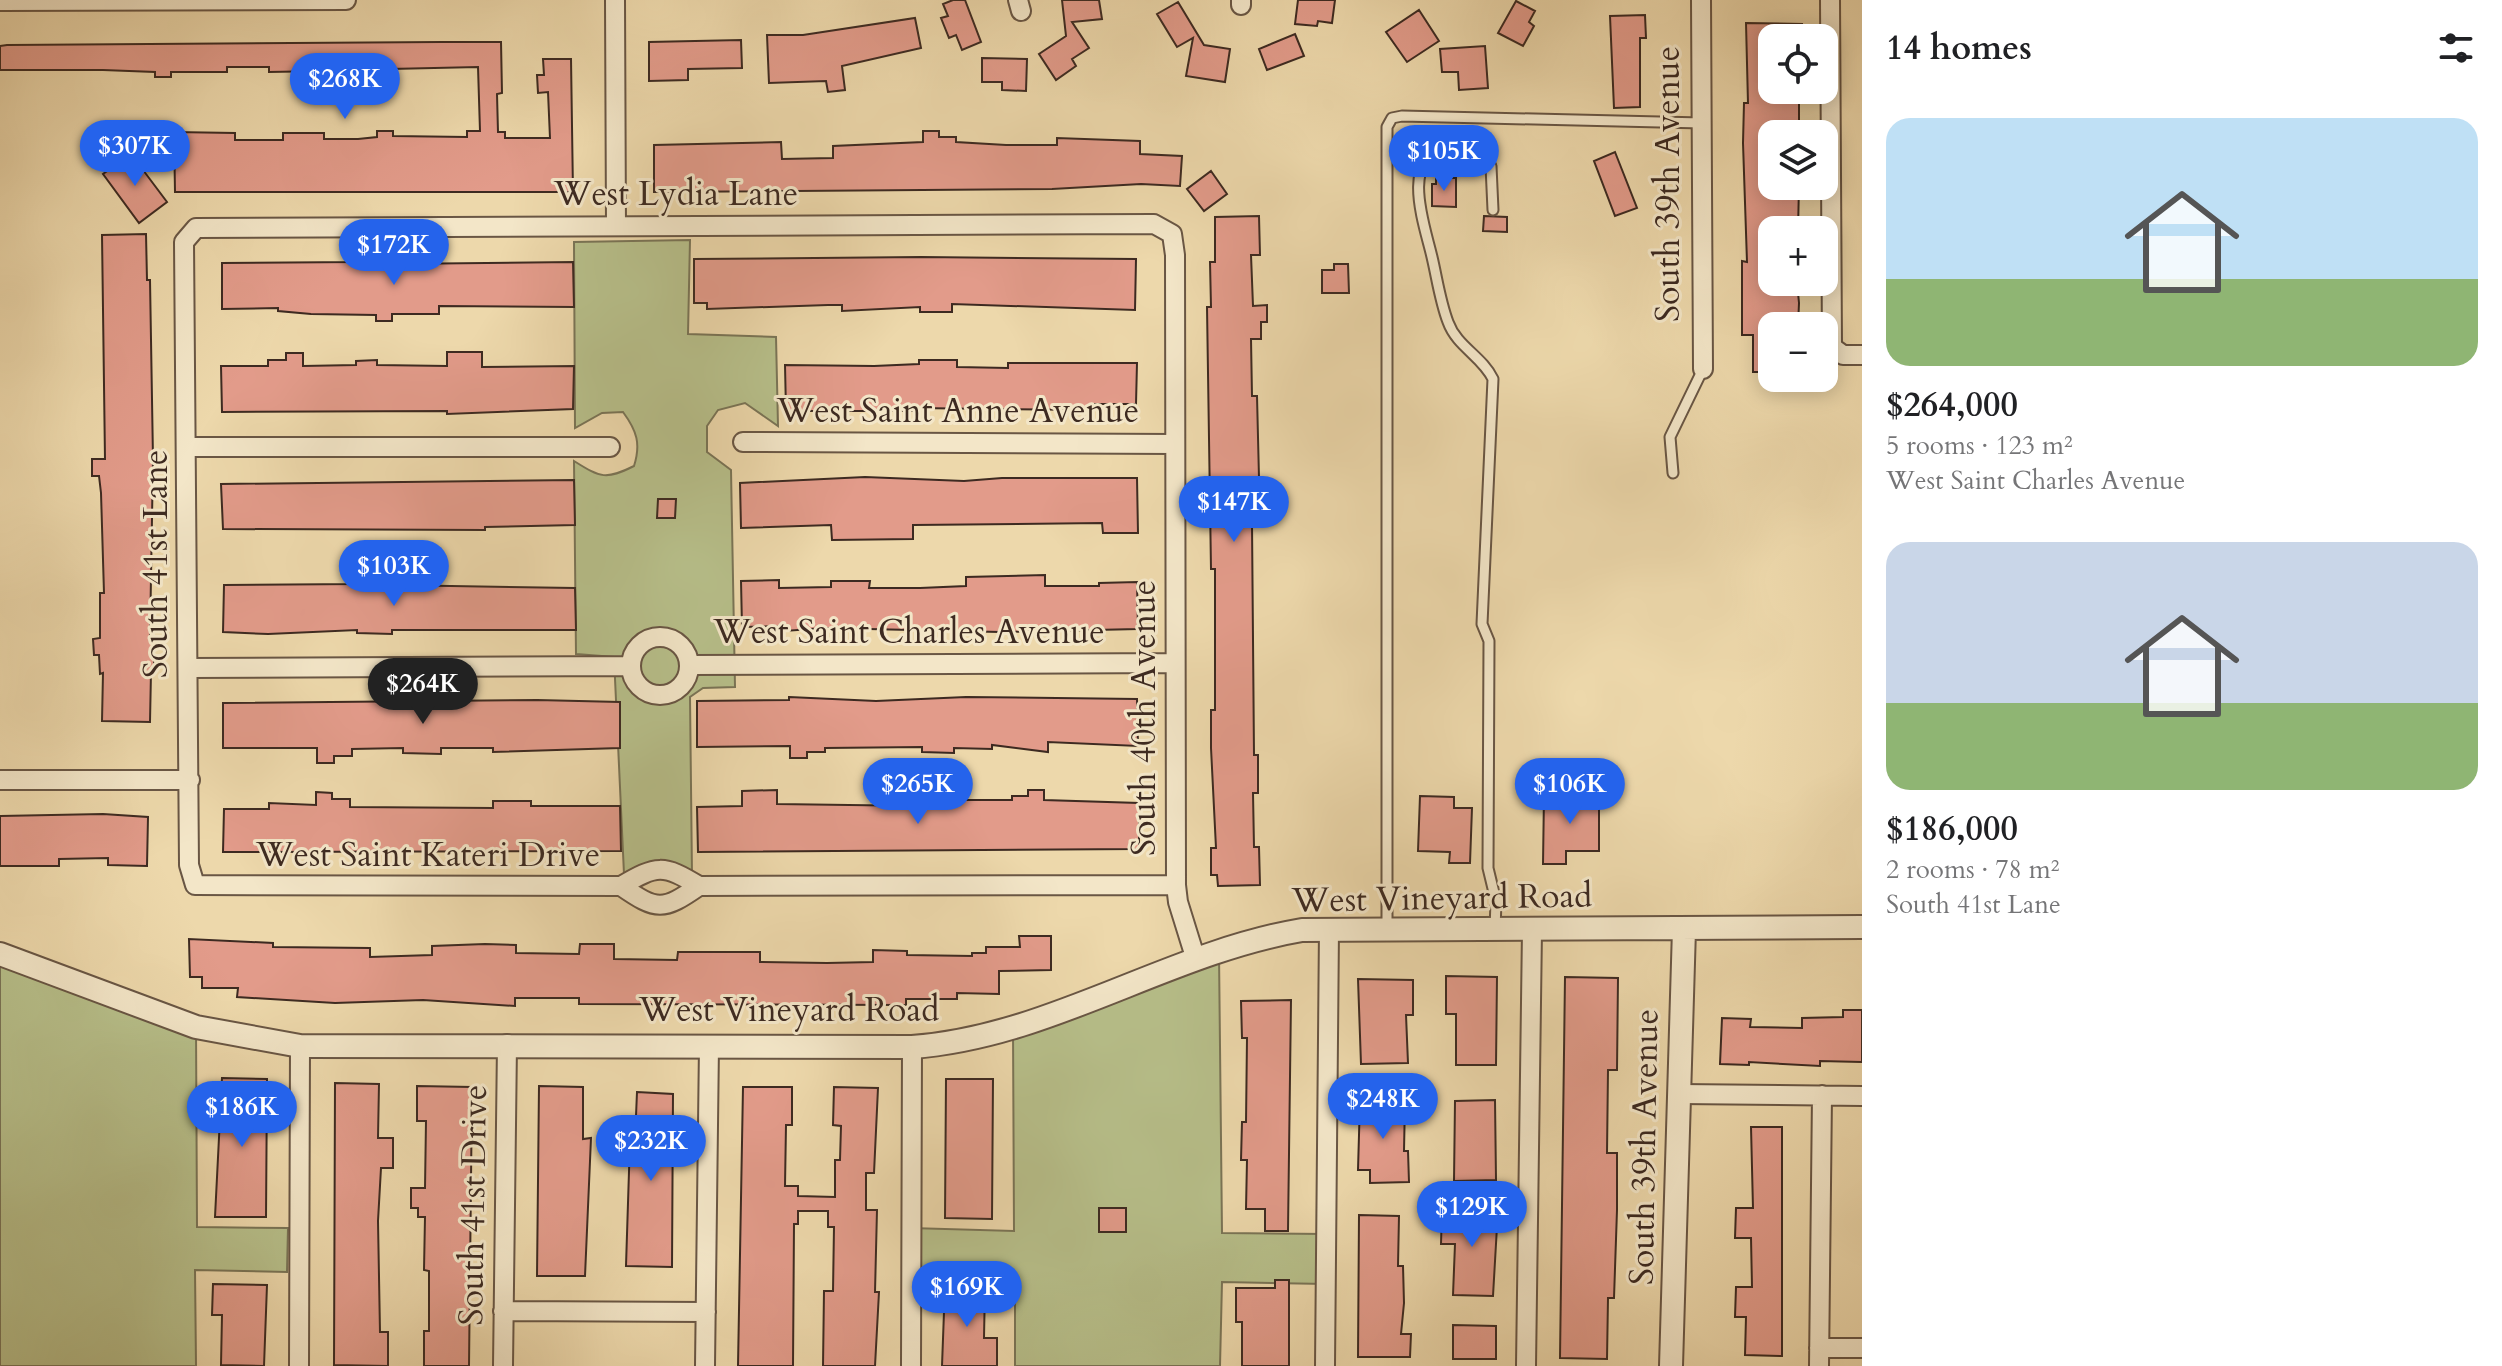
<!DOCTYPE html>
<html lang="en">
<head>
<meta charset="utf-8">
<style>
  :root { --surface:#fff; --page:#f2f2f2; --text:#202124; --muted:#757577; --accent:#2563eb }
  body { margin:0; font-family:Cardo,serif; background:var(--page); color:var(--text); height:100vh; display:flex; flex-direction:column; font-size:30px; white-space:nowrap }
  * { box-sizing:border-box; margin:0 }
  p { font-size:26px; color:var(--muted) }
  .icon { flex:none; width:44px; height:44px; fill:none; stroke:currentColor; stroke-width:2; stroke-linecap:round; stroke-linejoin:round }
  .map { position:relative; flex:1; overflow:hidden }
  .panel { display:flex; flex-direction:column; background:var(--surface); width:640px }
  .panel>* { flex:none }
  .fabs { position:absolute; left:1758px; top:24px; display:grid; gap:16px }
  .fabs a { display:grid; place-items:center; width:80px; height:80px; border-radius:16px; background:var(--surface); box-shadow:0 4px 20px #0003; font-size:40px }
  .price { position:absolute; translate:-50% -68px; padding:0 18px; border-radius:28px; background:var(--accent); color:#fff; font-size:26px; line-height:52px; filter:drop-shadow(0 2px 4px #0008) }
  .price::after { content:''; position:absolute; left:50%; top:48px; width:24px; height:18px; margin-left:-12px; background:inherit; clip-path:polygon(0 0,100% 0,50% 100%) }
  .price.on { background:#222; color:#fff }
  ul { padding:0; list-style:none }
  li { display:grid; align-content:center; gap:16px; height:424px; padding:0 24px }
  li span { display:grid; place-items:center; height:248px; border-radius:24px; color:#555 }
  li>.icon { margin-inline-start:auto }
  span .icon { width:144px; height:144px; fill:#fffc; stroke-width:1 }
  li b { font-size:34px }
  h2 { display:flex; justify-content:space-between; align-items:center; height:96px; padding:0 24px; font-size:34px }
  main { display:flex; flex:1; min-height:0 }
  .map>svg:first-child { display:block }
</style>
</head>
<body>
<main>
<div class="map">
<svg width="1862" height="1366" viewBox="0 0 1862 1366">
  <rect width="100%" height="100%" fill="#edd8ab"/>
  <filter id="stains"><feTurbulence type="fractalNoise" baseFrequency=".0025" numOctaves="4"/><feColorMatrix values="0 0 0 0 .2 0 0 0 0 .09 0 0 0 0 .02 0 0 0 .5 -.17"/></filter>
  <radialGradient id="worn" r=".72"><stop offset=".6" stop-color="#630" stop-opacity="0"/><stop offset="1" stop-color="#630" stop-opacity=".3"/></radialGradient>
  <!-- green -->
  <path fill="#b7bf8a" stroke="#7a7456" stroke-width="2" d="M690,240L688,334L776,337L778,426L745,403L718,410L707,426V452L731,470L735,687L703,688L690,697L692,875C663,860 652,855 624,874L614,657L576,654L574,461C601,478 606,480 634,466C641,444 637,431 623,412L602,413L575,428L574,242Z
    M1219,953L1222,1233L1326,1234V1284L1222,1282L1220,1366H1015V1278L911,1279V1228L1014,1231L1013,1029Z
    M0,954L196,1027L197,1227L288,1228L287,1272L195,1270L196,1366H0Z"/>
  <!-- building -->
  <path fill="#e29b8a" stroke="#3d2a21" stroke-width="2" d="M953,0H965L981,42L962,50L956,35L949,38L941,18L948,16L943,4Z
    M1062,0H1099L1102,19L1072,22L1089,48L1072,59L1076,66L1056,80L1039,54L1066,36Z
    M1298,0H1335L1332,23L1318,21L1317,26L1295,24Z
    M1516,1L1535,11L1529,22L1534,26L1523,46L1498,33Z
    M1178,2L1204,45L1230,49L1225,82L1186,76L1193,38L1177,47L1157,14Z
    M1419,10L1439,41L1407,62L1386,32Z
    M1645,15L1646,38H1640V107L1614,108L1610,16Z
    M915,18L921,48L842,66L845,90L828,92L826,81L769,83L767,35H803Z
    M1746,23L1802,24L1801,38H1772V90H1794V103H1799V134H1772V186H1799L1798,230H1772V282H1797L1799,303L1798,326H1772V372H1753V335H1742V261L1747,262L1743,143L1744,103H1748Z
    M1295,34L1304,56L1267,70L1259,49Z
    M741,40L742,68L688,69V80L649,81V42Z
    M441,42H501L502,93L497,94L498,132H505V138H550L548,92L538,93L537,75H544L543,59H571L573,192H175L174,132L235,133V140H283V133H324V139H358L377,137V131H393V136L467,137V131H480L478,67L390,69V79L363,80V77L325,76V71L269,72V67H227V72H171V77H155V72L103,70H0V46L7,45Z
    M1485,46L1488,88L1459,90L1458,72H1442L1440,49Z
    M982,58L1027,59L1026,91L1002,90V82H982Z
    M923,131H939V137H956V142L1006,145H1057V138L1140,141V154L1182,156L1180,186L1141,184L1052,189L654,192V145L781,142L782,159L833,158V146L923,142Z
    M1615,152L1637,208L1615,216L1594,161Z
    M131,154L167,202L139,223L103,174Z
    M1211,171L1227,194L1204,211L1187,189Z
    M1436,178H1456V207L1432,206V184H1436Z
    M1259,216L1260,255H1251L1253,306L1267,305V322H1261V339H1251L1252,396H1257L1259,478H1255L1257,524H1252L1254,755H1258V793H1253L1254,847H1259L1260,885L1218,886L1217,875H1211V848H1216L1211,748V710H1215V569H1211L1207,307H1211L1210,262H1215V217Z
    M1484,216L1507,217V232L1483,231Z
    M146,234L147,280H150L153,459L150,637H154V672H151L150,722L102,721L103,673L100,674L99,655H94L93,639L100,638V593H104L101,493L99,476H92V459H105L102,235Z
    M921,257L1136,259L1135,310L952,304V312H920V307L842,311V305H828L707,309V303H694V259Z
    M357,260H392V264L573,262L574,307L439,306V314H392V321H376V315L311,314L278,311V308L222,309V263L357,262Z
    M1334,264H1348L1349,293H1322V270H1334Z
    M447,352H482V367L574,366L573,409L447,414V411L222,412L221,366H268V360H286V353H303V366L356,365V361L377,360V365L447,366Z
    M919,360H957V367L1008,368V363H1137L1136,404H1092V410L913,408V411H786L785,365L874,366L919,364Z
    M865,477L964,481L1002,478H1137L1138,533H1103L1102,523L913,525V539L832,540L831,525L741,528L740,483Z
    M574,480L575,525L485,527V530L223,529L221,484Z
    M658,499H676L675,518H657Z
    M376,573H393L392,585L575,588L576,630H392V634L357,633V630L268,634L223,632L224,585L358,584V580H376Z
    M1045,575V586H1099V583L1137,582L1138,629L1000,632L824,628L785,631V626L742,627L741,581L779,580V588L831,587V581H870L869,588H920L966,586V577Z
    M789,697L876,701L966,697L1137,699L1138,746L1048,742V752L992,745V749L954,748V753L922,752V747L825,748V752H807V758H790V746L697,747V701L789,700Z
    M537,700L620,702V748L493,752V748H441V754L403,753V748L352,749V756H334V763H317V748H223V703Z
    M777,790V804L921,806V800H1012V796H1028V790H1044V800L1139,803V849L698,852L697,807L742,806V791Z
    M316,792L332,793V799H350V807L493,808V801H531V806H620L621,851L223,852L224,809H269V803L316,805Z
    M1544,795H1599V851H1566V864H1543Z
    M1420,796L1454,797V808H1472L1470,863H1449L1450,852L1418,851Z
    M103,814L148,817L147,866L108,865V858L59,859V866H0V816Z
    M1019,936H1051V970L999,971V994L957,993V999H906V1005L579,1004V998H515V1006L423,1000L335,1003L237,997L238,988H202V977H190L189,939L273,943V947L370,948V957L432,955V946L485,944L516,945V953L579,954L580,944H614V959L677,960L678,952H760V962L827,963L873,962V950L907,951V955L972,956V953H986V947H1020Z
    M1446,976L1497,977L1496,1065H1456V1014H1446Z
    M1565,977L1618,978L1617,1070H1608L1607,1153H1617V1210L1614,1298H1608L1607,1359L1560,1358Z
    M1358,979L1413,980V1015H1406L1408,1063L1361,1064Z
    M1291,1000L1288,1231H1265V1209H1246L1247,1160H1241L1242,1122H1246L1247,1038H1242L1241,1001Z
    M1843,1010H1862V1062L1820,1061V1066L1749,1062V1065L1720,1064L1722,1018L1751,1019L1750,1027L1802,1028V1018L1843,1017Z
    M222,1078L267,1079L266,1217H215Z
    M946,1079H993L992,1219L945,1218Z
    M335,1083L379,1084L378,1138H393V1168H381L378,1221L380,1332H388V1366L334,1365Z
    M417,1086L472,1087L469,1366H424V1331H429V1271L424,1270L425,1217H418V1208H411V1188H425L426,1121H417Z
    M539,1086L583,1087V1139L591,1138L585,1276H537Z
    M743,1087H792V1125H786L785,1186H798V1196L835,1197V1160H840L841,1126L833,1125L834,1087L878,1088L874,1173H866V1210H877L875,1292H879L875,1366H823L824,1291H833L834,1227H828V1211H798V1224H794L793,1366H738Z
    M637,1092L673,1094L672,1267L626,1266L630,1140H635Z
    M1360,1100L1405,1101L1404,1151H1408L1409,1182L1370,1183V1170H1358Z
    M1495,1100L1496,1180L1454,1181L1455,1101Z
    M1751,1127H1782V1356L1745,1355L1746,1317H1735L1736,1287H1752L1751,1238H1735L1736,1208H1753Z
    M1099,1208H1126V1232H1099Z
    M1498,1209L1493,1296L1453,1295L1455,1244H1441L1442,1210Z
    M1359,1215L1399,1216L1398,1266H1403L1404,1303L1401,1334H1411L1410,1357H1358Z
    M1275,1280H1289V1366H1242V1322H1236V1288H1275Z
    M213,1284L267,1285L264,1366L221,1365L222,1315H212Z
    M945,1285L985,1286L984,1338H997V1366H942Z
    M1453,1325L1496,1326V1359H1453Z"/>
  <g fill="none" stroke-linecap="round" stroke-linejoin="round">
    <defs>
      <path id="service" d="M1493,210L1491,166C1477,153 1464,140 1444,147C1400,161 1425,226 1432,257C1437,278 1440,301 1448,322C1457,347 1482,356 1493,379L1482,624L1489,641L1488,868L1496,901L1495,930
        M1673,473L1670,437L1703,369
        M1387,929V127L1392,118L1402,116L1702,123"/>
      <path id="minor" d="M615,0L616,226
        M1018,0L1021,11
        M1701,0L1703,369
        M1830,0L1832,347L1843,355H1862
        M0,1L346,0
        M1241,5V0
        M743,442L1174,444
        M188,447H610
        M631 666a29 29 0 1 1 58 0a29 29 0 1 1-58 0Z
        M690,665L1175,663
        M188,668L630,666
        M0,780H190
        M1176,885L699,886C663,911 657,911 621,886L195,885L189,865L184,242L196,228L1154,224L1172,234L1175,255L1176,885L1178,902L1196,960
        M621,886C657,865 663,864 699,886
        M1680,1094L1862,1096
        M503,1311L706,1312
        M1819,1348H1862
        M299,1366L300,1046
        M503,1366L507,1044
        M705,1366L709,1045
        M911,1366L912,1047
        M1325,1366L1329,929
        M1526,1366L1532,930
        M1819,1366L1822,1095"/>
      <path id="tertiary" d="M0,954L196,1027L300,1046L912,1047C1050,1037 1167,953 1302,930L1862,927
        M1671,1366L1684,929"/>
    </defs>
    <!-- service casing -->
    <use href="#service" stroke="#695644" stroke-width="13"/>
    <!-- minor casing -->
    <use href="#minor" stroke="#695644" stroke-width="22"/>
    <!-- tertiary casing -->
    <use href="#tertiary" stroke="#695644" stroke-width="26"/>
    <!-- service -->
    <use href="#service" stroke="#f3e6c8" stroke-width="9"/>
    <!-- minor -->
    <use href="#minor" stroke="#f3e6c8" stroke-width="18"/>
    <!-- tertiary -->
    <use href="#tertiary" stroke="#f3e6c8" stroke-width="22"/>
  </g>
  <g text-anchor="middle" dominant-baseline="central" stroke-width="6" stroke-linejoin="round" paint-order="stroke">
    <!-- street labels -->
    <g font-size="34" fill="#3d2a21" stroke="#f3e6c8">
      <text transform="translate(1668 184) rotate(-90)">South 39th Avenue</text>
      <text x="676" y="194">West Lydia Lane</text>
      <text x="958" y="411">West Saint Anne Avenue</text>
      <text transform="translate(156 564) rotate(-90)">South 41st Lane</text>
      <text x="909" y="632">West Saint Charles Avenue</text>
      <text transform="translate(1144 718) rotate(-90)">South 40th Avenue</text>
      <text x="428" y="855">West Saint Kateri Drive</text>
      <text transform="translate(1442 898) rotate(-1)">West Vineyard Road</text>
      <text x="789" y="1010">West Vineyard Road</text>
      <text transform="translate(1644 1147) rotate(-89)">South 39th Avenue</text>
      <text transform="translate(473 1205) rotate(-89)">South 41st Drive</text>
    </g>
  </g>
  <rect width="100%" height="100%" filter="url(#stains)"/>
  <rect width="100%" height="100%" fill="url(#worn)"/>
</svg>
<div class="fabs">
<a><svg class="icon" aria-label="locate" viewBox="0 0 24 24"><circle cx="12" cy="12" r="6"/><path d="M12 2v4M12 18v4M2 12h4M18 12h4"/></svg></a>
<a><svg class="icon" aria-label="layers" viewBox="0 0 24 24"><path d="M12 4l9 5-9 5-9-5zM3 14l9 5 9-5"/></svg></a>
<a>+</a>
<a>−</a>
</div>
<b class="price" style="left:345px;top:121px">$268K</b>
<b class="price" style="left:135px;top:188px">$307K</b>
<b class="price" style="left:1444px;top:193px">$105K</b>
<b class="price" style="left:394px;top:287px">$172K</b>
<b class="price" style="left:1234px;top:544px">$147K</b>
<b class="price" style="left:394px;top:608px">$103K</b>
<b class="price on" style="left:423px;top:726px">$264K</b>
<b class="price" style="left:918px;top:826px">$265K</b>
<b class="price" style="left:1570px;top:826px">$106K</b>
<b class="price" style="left:1383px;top:1141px">$248K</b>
<b class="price" style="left:242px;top:1149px">$186K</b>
<b class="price" style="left:651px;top:1183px">$232K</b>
<b class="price" style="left:1472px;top:1249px">$129K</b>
<b class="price" style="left:967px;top:1329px">$169K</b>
</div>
<section class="panel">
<h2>14 homes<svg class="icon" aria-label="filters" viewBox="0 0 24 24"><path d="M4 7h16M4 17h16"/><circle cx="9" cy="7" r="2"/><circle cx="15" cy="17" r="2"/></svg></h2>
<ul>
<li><span style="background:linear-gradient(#bfe0f5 65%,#8fb573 0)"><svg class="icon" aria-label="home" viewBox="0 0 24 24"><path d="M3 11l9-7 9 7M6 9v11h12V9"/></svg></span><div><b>$264,000</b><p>5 rooms · 123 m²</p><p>West Saint Charles Avenue</p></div></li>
<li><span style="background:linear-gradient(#c9d6e8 65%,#8fb573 0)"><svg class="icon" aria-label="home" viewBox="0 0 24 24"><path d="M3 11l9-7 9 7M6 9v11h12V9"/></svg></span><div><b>$186,000</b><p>2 rooms · 78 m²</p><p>South 41st Lane</p></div></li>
</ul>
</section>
</main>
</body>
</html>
